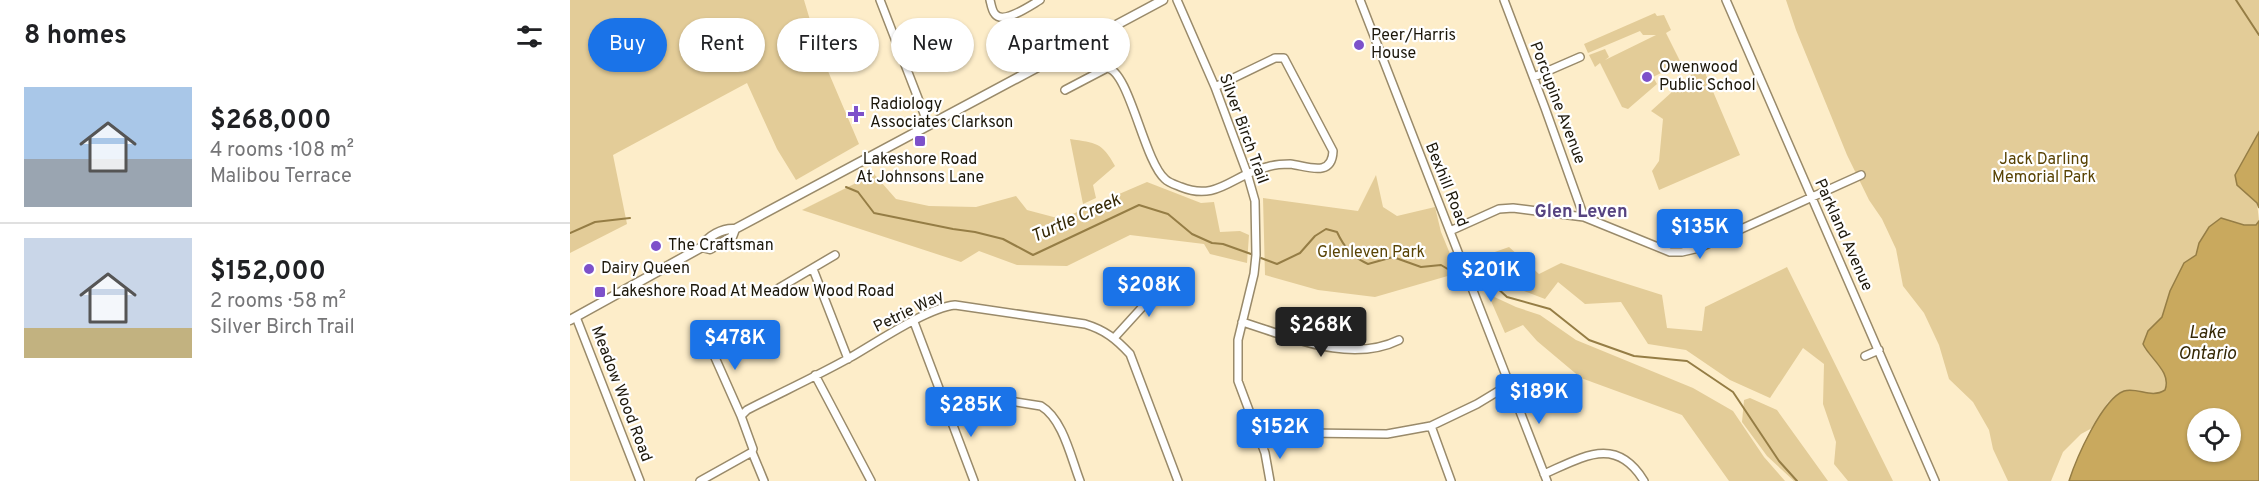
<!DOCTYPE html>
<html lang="en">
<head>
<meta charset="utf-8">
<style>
  :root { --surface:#fff; --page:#f6f6f6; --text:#202124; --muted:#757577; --line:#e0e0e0; --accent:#1a73e8 }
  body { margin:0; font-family:Overpass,sans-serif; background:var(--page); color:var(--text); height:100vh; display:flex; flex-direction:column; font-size:22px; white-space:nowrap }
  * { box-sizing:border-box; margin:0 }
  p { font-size:20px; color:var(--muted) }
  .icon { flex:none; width:33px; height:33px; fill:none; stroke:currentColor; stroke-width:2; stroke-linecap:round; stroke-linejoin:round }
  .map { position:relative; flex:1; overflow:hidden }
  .side { display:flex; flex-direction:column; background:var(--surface); width:570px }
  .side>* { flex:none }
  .guide { position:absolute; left:18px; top:18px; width:570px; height:54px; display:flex; gap:12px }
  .tools { position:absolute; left:1617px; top:408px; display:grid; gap:12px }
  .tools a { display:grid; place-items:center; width:54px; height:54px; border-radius:50%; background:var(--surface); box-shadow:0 2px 4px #0004; font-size:30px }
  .price { position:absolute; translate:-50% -51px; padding:0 14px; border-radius:6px; background:var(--accent); color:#fff; font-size:20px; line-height:39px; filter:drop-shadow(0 2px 3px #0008) }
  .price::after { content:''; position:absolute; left:50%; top:36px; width:18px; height:14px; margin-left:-9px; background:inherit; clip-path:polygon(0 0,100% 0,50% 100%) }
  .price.active { background:#222; color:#fff }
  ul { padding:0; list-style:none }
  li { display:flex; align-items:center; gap:18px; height:150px; padding:0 24px }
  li+li { border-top:2px solid var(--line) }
  li span { display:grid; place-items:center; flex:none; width:168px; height:120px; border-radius:0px; color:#555 }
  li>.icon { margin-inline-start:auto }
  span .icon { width:72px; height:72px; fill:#fffc; stroke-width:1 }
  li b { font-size:26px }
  h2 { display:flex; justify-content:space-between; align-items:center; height:72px; padding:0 24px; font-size:26px }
  .chip { padding:0 21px; border-radius:27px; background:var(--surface); box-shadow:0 2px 4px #0004; font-size:21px; line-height:54px }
  .chip.active { background:var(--accent); color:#fff }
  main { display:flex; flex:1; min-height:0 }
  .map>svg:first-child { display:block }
</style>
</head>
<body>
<main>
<section class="side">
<h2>8 homes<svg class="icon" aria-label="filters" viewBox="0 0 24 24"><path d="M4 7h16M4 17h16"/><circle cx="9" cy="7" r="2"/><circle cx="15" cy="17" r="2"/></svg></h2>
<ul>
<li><span style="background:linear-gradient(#a9c7e8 60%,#9aa5b1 0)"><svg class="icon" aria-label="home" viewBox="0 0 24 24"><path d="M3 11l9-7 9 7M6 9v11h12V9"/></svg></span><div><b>$268,000</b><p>4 rooms · 108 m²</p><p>Malibou Terrace</p></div></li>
<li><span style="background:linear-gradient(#c9d6e8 75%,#c2b280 0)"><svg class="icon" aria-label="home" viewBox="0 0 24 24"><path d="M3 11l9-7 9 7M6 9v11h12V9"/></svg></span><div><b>$152,000</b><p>2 rooms · 58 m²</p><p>Silver Birch Trail</p></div></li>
</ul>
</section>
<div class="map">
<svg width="1689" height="481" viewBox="0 0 1689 481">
  <rect width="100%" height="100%" fill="#fdedc9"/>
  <!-- green -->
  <path fill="#e3cc98" d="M0,0H234L249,50L289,144L226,180L207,149L177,83L43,155L57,224L0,253Z
    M1216,0H1689V132L1665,175L1667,185L1687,203L1689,221L1686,225H1674L1651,218L1629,243L1626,255L1614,263L1600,291L1592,317L1578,331V353C1587,364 1601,375 1595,390L1590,393L1583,394L1563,392L1550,395L1538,402L1524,427L1511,434L1493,452L1481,481H1438L1423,449L1419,430L1403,402L1379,379L1369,345L1354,313L1333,286L1326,249L1312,219L1299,200L1277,155L1226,30Z
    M1085,13L1087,16L1094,15L1101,30L1096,33L1111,63L1083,77L1087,84L1058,109L1052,107L1030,63L1025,67L1019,55L1035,49L1039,57L1035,60L1086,35H1073L1070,31L1018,53L1014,44Z
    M1133,68L1170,155L1089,190L1082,171L1089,161L1093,119L1081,111L1124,72Z
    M500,139C526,143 532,142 545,166L523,185L526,198L513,204Z
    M304,174L326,199L359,206L406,207L446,196L457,210L491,219L577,182L631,203L644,202L650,232L670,231L679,235L677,263L640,254L634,244L560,235L497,266L447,265L409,251L391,262L232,210Z
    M806,175L813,207L827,216L865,207L871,232L888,273L805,297L748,290L695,275L693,198L788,211Z
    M939,247L969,274L991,263L1092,295L1097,328L1132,331L1135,307L1217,267L1323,481H1278L1264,464L1266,442L1253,404L1254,364L1233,348L1200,398L1160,380L1116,350L1078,344L1051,302L1015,304L988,282L975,299L912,275L905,259Z
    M918,294L946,307L970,315L1006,340L1123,388L1163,411L1194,457L1215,481H1159L1112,415L1011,378L967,341L953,325L935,333Z
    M1180,398L1207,410L1258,481H1224L1197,456L1172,422L1174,400Z"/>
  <!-- water -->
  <path fill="#c9a95e" stroke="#957d45" stroke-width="1.5" fill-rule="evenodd" d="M1689,132V208L1687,203L1667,185L1665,175Z
    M1651,218L1674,225H1686L1689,221V481H1499C1506,459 1532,399 1554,391C1568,387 1581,399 1595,390C1602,372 1580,359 1573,344L1578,331L1592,317L1600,291L1614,263L1626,255L1629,243L1639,227ZM1660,418V452H1628V418Z"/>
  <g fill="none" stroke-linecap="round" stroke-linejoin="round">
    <!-- stream -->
    <path stroke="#957d45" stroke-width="2" d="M1666,0L1689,35
      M276,187L288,192L304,213L383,229L405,232L433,239L463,255L569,205L598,214L622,234L642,243L653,244L681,254
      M0,233L25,222L60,218
      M691,258L707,264L730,253L745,236L756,229L767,232C774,247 782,257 798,264L823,257L851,267L871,265L886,274L891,275
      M902,275L914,276L937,297L980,309L1019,340L1064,356L1117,361L1163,392L1209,461L1227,481"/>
    <defs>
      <path id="minor" d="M310,0L358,124
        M420,0C421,4 422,11 425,14C433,25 461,5 470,0
        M607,0L645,87L677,173L685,201L686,255L684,274L668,340V381L695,453L700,481
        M790,0L977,481
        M934,0L975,108L1014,217
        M1156,0L1365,481
        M964,77L1010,57
        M495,90L537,68C559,70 574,161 595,179C599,183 606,185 611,187C648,202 663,174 697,167C703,165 713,164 720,164C737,166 762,178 763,151L714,58H705L645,87
        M880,231L929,209L943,208L1014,217L1100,252H1112L1129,248L1291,175
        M243,269L278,359
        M209,288L265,255
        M6,317L70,481
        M344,322L404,481
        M672,322C721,337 780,364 829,340
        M137,333L139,344L171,416
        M545,337L576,303L583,282
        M1295,356L1309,350
        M245,375L301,481
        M375,404L390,398L409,396L471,406C493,419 501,458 510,481
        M861,426L881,481
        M692,445L735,433L817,434L861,426L907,404L940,384
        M182,452L194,481
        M974,474C1013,457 1046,435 1074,481
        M130,481L182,452L183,449L171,416L177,410C212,392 247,376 281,357C307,342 357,308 385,305L515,324C535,330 546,339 560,354L608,481"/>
      <path id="major" d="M132,247L140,249L162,237L165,229
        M0,320L132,247C137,236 153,228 165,229L593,0"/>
    </defs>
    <!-- minor casing -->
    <use href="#minor" stroke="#998a6a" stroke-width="10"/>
    <!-- major casing -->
    <use href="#major" stroke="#998a6a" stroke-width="11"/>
    <!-- minor -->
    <use href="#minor" stroke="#fff" stroke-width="7"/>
    <!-- major -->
    <use href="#major" stroke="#fff" stroke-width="8"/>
  </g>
  <!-- markers -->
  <g fill="#7d51ca" stroke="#fff" stroke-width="2">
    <circle cx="789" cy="45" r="6"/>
    <circle cx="1077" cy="77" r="6"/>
    <path d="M283 105h6v6h6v6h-6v6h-6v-6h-6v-6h6z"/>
    <rect x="344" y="135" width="12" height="12" rx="3"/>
    <circle cx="86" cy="246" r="6"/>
    <circle cx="19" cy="269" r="6"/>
    <rect x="24" y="286" width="12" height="12" rx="3"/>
  </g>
  <g text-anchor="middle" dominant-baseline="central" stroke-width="4.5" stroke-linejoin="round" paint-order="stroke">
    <!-- poi labels -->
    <g font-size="16" fill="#1c170a" stroke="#fff" text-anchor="start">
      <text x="801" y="36">Peer/Harris<tspan x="801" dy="18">House</tspan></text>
      <text x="1089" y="68">Owenwood<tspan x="1089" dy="18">Public School</tspan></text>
      <text x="300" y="105">Radiology<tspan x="300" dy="18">Associates Clarkson</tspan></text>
      <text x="350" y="160" text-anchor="middle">Lakeshore Road<tspan x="350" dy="18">At Johnsons Lane</tspan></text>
      <text x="98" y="246">The Craftsman</text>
      <text x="31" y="269">Dairy Queen</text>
      <text x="42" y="292">Lakeshore Road At Meadow Wood Road</text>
    </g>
    <!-- street labels -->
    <g font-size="16" fill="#1c170a" stroke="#fff">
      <text transform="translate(987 103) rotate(69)">Porcupine Avenue</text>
      <text transform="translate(673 129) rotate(70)">Silver Birch Trail</text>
      <text transform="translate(876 185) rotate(68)">Bexhill Road</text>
      <text transform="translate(1273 235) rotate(66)">Parkland Avenue</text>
      <text transform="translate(339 312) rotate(-26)">Petrie Way</text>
      <text transform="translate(51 394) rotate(69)">Meadow Wood Road</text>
    </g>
    <!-- park labels -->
    <g font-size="16" fill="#594304" stroke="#fff">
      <text x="1474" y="160">Jack Darling<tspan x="1474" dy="18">Memorial Park</tspan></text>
      <text x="801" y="253">Glenleven Park</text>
    </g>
    <!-- neighbourhood labels -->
    <g font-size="18" font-weight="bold" fill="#564380" stroke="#fff">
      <text x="1011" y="212">Glen Leven</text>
    </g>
    <!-- water labels -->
    <g font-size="18" font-style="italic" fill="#352805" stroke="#fff">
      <text transform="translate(506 219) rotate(-24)">Turtle Creek</text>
      <text x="1637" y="333">Lake<tspan x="1637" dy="21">Ontario</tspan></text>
    </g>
  </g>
</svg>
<div class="tools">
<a><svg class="icon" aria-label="locate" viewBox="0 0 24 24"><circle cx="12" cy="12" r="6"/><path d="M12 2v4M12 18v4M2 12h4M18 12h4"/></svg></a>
</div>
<b class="price" style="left:1130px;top:260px">$135K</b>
<b class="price" style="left:921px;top:303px">$201K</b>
<b class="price" style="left:579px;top:318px">$208K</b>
<b class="price active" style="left:751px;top:358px">$268K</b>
<b class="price" style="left:165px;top:371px">$478K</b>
<b class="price" style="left:969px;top:425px">$189K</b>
<b class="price" style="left:401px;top:438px">$285K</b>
<b class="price" style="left:710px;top:460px">$152K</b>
<div class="guide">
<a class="chip active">Buy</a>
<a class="chip">Rent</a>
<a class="chip">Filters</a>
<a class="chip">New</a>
<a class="chip">Apartment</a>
</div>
</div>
</main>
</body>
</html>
